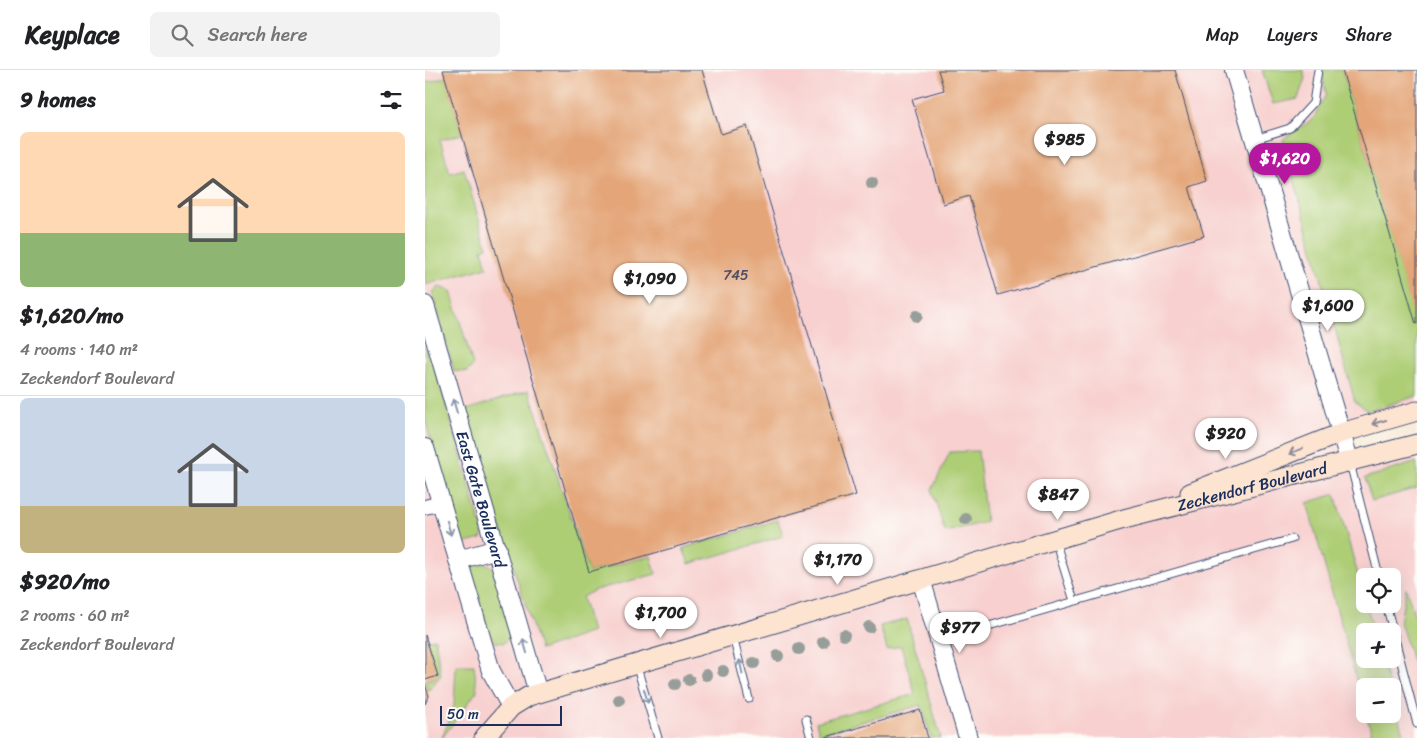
<!DOCTYPE html>
<html lang="en">
<head>
<meta charset="utf-8">
<style>
  :root { --surface:#fff; --page:#f2f2f2; --text:#202124; --muted:#757577; --line:#e0e0e0; --accent:#b5179e }
  body { margin:0; font-family:Sriracha,sans-serif; background:var(--page); color:var(--text); height:100vh; display:flex; flex-direction:column; font-size:19px; white-space:nowrap }
  * { box-sizing:border-box; margin:0 }
  p { font-size:16px; color:var(--muted) }
  .icon { flex:none; width:28px; height:28px; fill:none; stroke:currentColor; stroke-width:2; stroke-linecap:round; stroke-linejoin:round }
  .map { position:relative; flex:1; overflow:hidden }
  .panel { display:flex; flex-direction:column; background:var(--surface); width:425px }
  .panel>* { flex:none }
  .tools { position:absolute; left:931px; top:498px; display:grid; gap:10px }
  .tools a { display:grid; place-items:center; width:45px; height:45px; border-radius:8px; background:var(--surface); box-shadow:0 5px 20px #0002; font-size:25px }
  .scale { position:absolute; left:15px; bottom:12px; width:122px; box-sizing:border-box; padding-left:5px; border:2px solid #1b2f5e; border-top:0; font-size:14px; line-height:18px; white-space:nowrap; color:#1b2f5e; -webkit-text-stroke:4px #fdfcf7; paint-order:stroke }
  .price { position:absolute; translate:-50% -42px; padding:0 11px; border-radius:18px; background:#fff; color:#222; font-size:16px; line-height:32px; filter:drop-shadow(0 1px 2px #0008) }
  .price::after { content:''; position:absolute; left:50%; top:30px; width:15px; height:11px; margin-left:-8px; background:inherit; clip-path:polygon(0 0,100% 0,50% 100%) }
  .price.selected { background:var(--accent); color:#fff }
  ul { padding:0; list-style:none }
  li { display:grid; align-content:center; gap:10px; height:265px; padding:0 20px }
  li+li { border-top:1px solid var(--line) }
  li span { display:grid; place-items:center; height:155px; border-radius:8px; color:#555 }
  li>.icon { margin-inline-start:auto }
  span .icon { width:90px; height:90px; fill:#fffc; stroke-width:1 }
  li b { font-size:21px }
  h2 { display:flex; justify-content:space-between; align-items:center; height:60px; padding:0 20px; font-size:21px }
  header { display:flex; align-items:center; gap:30px; box-sizing:border-box; height:70px; padding:0 25px; background:var(--surface); border-bottom:1px solid var(--line) }
  header strong { font-size:24px }
  nav { display:flex; gap:28px; margin-inline-start:auto; font-size:18px }
  .search { width:350px; height:45px; background:var(--page); display:flex; align-items:center; gap:12px; box-sizing:border-box; padding:0 18px; border-radius:8px; color:var(--muted); font-size:19px }
  main { display:flex; flex:1; min-height:0 }
  .map>svg:first-child { display:block }
</style>
</head>
<body>
<header>
<strong>Keyplace</strong>
<div class="search"><svg class="icon" aria-label="search" viewBox="0 0 24 24"><circle cx="10" cy="10" r="6"/><path d="M15 15l6 6"/></svg>Search here</div>
<nav><a>Map</a><a>Layers</a><a>Share</a></nav>
</header>
<main>
<section class="panel">
<h2>9 homes<svg class="icon" aria-label="filters" viewBox="0 0 24 24"><path d="M4 7h16M4 17h16"/><circle cx="9" cy="7" r="2"/><circle cx="15" cy="17" r="2"/></svg></h2>
<ul>
<li><span style="background:linear-gradient(#ffd9b3 65%,#8fb573 0)"><svg class="icon" aria-label="home" viewBox="0 0 24 24"><path d="M3 11l9-7 9 7M6 9v11h12V9"/></svg></span><div><b>$1,620/mo</b><p>4 rooms · 140 m²</p><p>Zeckendorf Boulevard</p></div></li>
<li><span style="background:linear-gradient(#c9d6e8 70%,#c2b280 0)"><svg class="icon" aria-label="home" viewBox="0 0 24 24"><path d="M3 11l9-7 9 7M6 9v11h12V9"/></svg></span><div><b>$920/mo</b><p>2 rooms · 60 m²</p><p>Zeckendorf Boulevard</p></div></li>
</ul>
</section>
<div class="map">
<svg width="992" height="668" viewBox="0 0 992 668">
  <rect width="100%" height="100%" fill="#fdfcf7"/>
  <filter id="ink" filterUnits="userSpaceOnUse"><feTurbulence type="fractalNoise" baseFrequency=".02" numOctaves="2"/><feDisplacementMap in="SourceGraphic" scale="10" xChannelSelector="R" yChannelSelector="G"/><feConvolveMatrix kernelMatrix="1 2 1 2 8 2 1 2 1" color-interpolation-filters="sRGB"/></filter>
  <filter id="wash" filterUnits="userSpaceOnUse"><feTurbulence type="fractalNoise" baseFrequency=".0096" numOctaves="4" result="noise"/><feDisplacementMap in="SourceGraphic" scale="20" xChannelSelector="R" yChannelSelector="G"/><feGaussianBlur stdDeviation="1.12" result="paint"/><feColorMatrix in="noise" values="0 0 0 0 0 0 0 0 0 0 0 0 0 0 0 0 0 1.4 0 .05"/><feComposite in="paint" operator="in"/></filter>
  <g filter="url(#wash)">
    <rect width="100%" height="100%" fill="#f8ecdb"/>
    <!-- built -->
    <path fill="#f7d0cf" fill-rule="evenodd" d="M0,0H992V341L916,363L925,393L992,374V668H0ZM940,506H968V534H940ZM940,561H968V589H940ZM940,616H968V644H940Z"/>
    <!-- green -->
    <path fill="#aece76" stroke="#647e6a" d="M837,0H878L880,8L873,29L848,34Z
      M897,0H917L992,255V326L943,341L930,332L858,69L888,49L901,25Z
      M21,7L37,64L15,70L25,103L39,99L62,177L57,179L62,197L0,215V13Z
      M14,217L26,221L48,295L42,302L29,301L8,225V222Z
      M0,275L5,280L58,462L56,469L41,473L35,471L0,350Z
      M104,320L164,502L226,486L231,504L170,520L157,527L167,562L115,580L38,341Z
      M553,381L561,452L520,462L507,420L525,382Z
      M992,392V418L947,431L940,408Z
      M910,424L949,561H940V589H956L964,616H940V640L882,433Z
      M353,450L358,466L264,494L258,478Z
      M58,493L65,495L69,500L86,555L84,567L79,573L70,572L65,566L47,508L45,502L49,495Z
      M981,518L992,553V607L975,552Z
      M482,549L516,668H506L496,635L394,664L391,652L490,624L476,576L462,579L455,556Z
      M10,569L16,605L3,621L0,611L13,606L2,570Z
      M31,595H49L52,621L17,668L29,636Z
      M968,628L979,668H948L941,644H968Z"/>
    <g id="blocks">
      <!-- building -->
      <path fill="#e4a679" d="M18,0H277L296,64L322,56L431,425L164,502Z
        M513,0H750L782,111L764,117L779,166L573,225L544,126L518,134L487,29L519,20Z
        M917,0H992V254H991Z
        M0,565L13,606L0,610Z
        M0,614L4,626L0,634Z
        M495,640L503,668H401V667Z"/>
    </g>
  </g>
  <g filter="url(#ink)">
    <use href="#blocks" fill-opacity="0" stroke="#3c4b71" stroke-width="1"/>
    <g fill="none" stroke-linecap="round" stroke-linejoin="round">
      <defs>
        <path id="service" d="M830,69L865,58L888,33L893,0
          M925,393L954,506
          M630,470L649,531
          M961,534L992,654
          M560,557L867,469
          M308,567L324,629
          M211,594L233,668
          M381,649L386,668"/>
        <path id="minor" d="M0,437L16,433"/>
        <g id="tertiary">
          <path d="M809,0L925,393"/>
          <path id="s1" d="M0,235L113,623"/>
          <path d="M0,378L66,601L86,637"/>
          <path d="M33,490L72,479"/>
          <path d="M496,509L543,668"/>
        </g>
        <g id="secondary">
          <path d="M765,423L916,363L992,341"/>
          <path id="s2" d="M59,668L86,637L104,626L699,449L992,374"/>
        </g>
      </defs>
      <!-- service casing -->
      <use href="#service" stroke="#3c4b71" stroke-width="9"/>
      <!-- minor casing -->
      <use href="#minor" stroke="#3c4b71" stroke-width="16"/>
      <!-- tertiary casing -->
      <use href="#tertiary" stroke="#3c4b71" stroke-width="20"/>
      <!-- secondary casing -->
      <use href="#secondary" stroke="#3c4b71" stroke-width="21"/>
      <!-- service -->
      <use href="#service" stroke="#fff" stroke-width="7"/>
      <!-- minor -->
      <use href="#minor" stroke="#fff" stroke-width="14"/>
      <!-- tertiary -->
      <use href="#tertiary" stroke="#fff" stroke-width="18"/>
      <!-- secondary -->
      <use href="#secondary" stroke="#fde4d1" stroke-width="19"/>
    </g>
    <!-- trees -->
    <g fill="#979e9a">
      <circle cx="447" cy="113" r="6"/>
      <circle cx="492" cy="246" r="6"/>
      <circle cx="541" cy="449" r="6"/>
      <circle cx="444" cy="557" r="6"/>
      <circle cx="419" cy="565" r="6"/>
      <circle cx="398" cy="572" r="6"/>
      <circle cx="374" cy="579" r="6"/>
      <circle cx="353" cy="586" r="6"/>
      <circle cx="329" cy="593" r="6"/>
      <circle cx="298" cy="601" r="6"/>
      <circle cx="281" cy="605" r="6"/>
      <circle cx="264" cy="610" r="6"/>
      <circle cx="250" cy="614" r="6"/>
      <circle cx="194" cy="630" r="6"/>
    </g>
    <!-- one-way arrows -->
    <defs><path id="oneway-shaft" d="M-6 0H5M1.5-3L5.5 0L1.5 3" fill="none" stroke-width="1.6" stroke-linecap="round" stroke-linejoin="round" transform="scale(1.25)"/></defs>
    <g stroke="#8d97ae">
      <use href="#oneway-shaft" transform="translate(30 336) rotate(-106)"/>
      <use href="#oneway-shaft" transform="translate(24 458) rotate(74)"/>
      <use href="#oneway-shaft" transform="translate(100 576) rotate(-106)"/>
      <use href="#oneway-shaft" transform="translate(316 597) rotate(-102)"/>
      <use href="#oneway-shaft" transform="translate(221 626) rotate(73)"/>
    </g>
    <g stroke="#8c8a98">
      <use href="#oneway-shaft" transform="translate(954 352) rotate(164)"/>
      <use href="#oneway-shaft" transform="translate(871 381) rotate(158)"/>
    </g>
  </g>
  <g text-anchor="middle" dominant-baseline="central" stroke-width="5" stroke-linejoin="round" paint-order="stroke">
    <!-- number labels -->
    <g font-size="14" fill="#4d4d65">
      <text x="311" y="205">745</text>
    </g>
    <!-- street labels -->
    <g font-size="16" fill="#1b2f5e" stroke="#fdfcf7">
      <text stroke="none"><textPath href="#s2" startOffset="815">Zeckendorf Boulevard</textPath></text>
      <text stroke="none"><textPath href="#s1" startOffset="202">East Gate Boulevard</textPath></text>
    </g>
  </g>
</svg>
<div class="tools">
<a><svg class="icon" aria-label="locate" viewBox="0 0 24 24"><circle cx="12" cy="12" r="6"/><path d="M12 2v4M12 18v4M2 12h4M18 12h4"/></svg></a>
<a>+</a>
<a>−</a>
</div>
<div class="scale">50 m</div>
<b class="price" style="left:640px;top:96px">$985</b>
<b class="price selected" style="left:860px;top:115px">$1,620</b>
<b class="price" style="left:225px;top:235px">$1,090</b>
<b class="price" style="left:903px;top:262px">$1,600</b>
<b class="price" style="left:801px;top:390px">$920</b>
<b class="price" style="left:633px;top:451px">$847</b>
<b class="price" style="left:413px;top:516px">$1,170</b>
<b class="price" style="left:236px;top:569px">$1,700</b>
<b class="price" style="left:535px;top:584px">$977</b>
</div>
</main>
</body>
</html>
